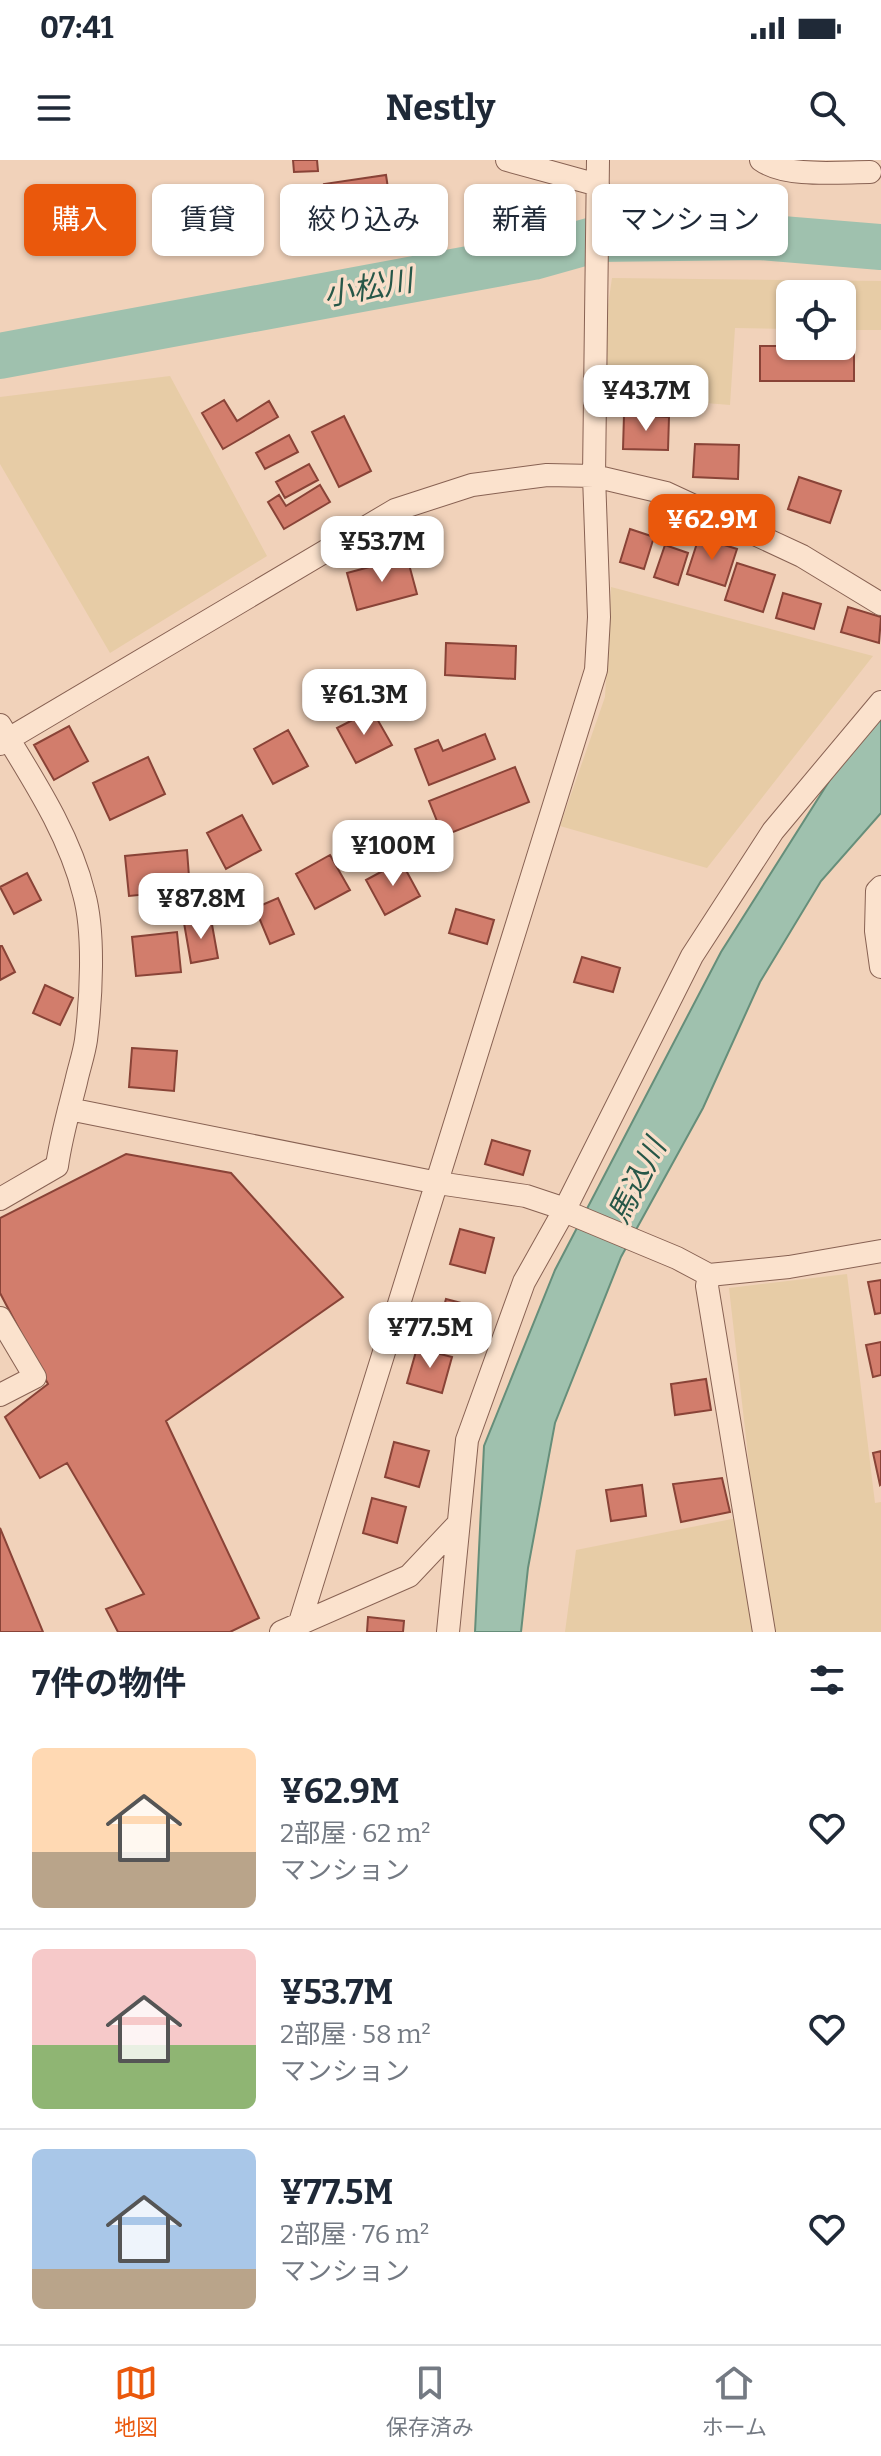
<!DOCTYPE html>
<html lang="ja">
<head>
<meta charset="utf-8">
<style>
  :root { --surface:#fff; --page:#f6f6f7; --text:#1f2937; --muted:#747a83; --line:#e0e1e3; --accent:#ea580c }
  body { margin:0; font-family:Bitter,"Noto Sans JP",serif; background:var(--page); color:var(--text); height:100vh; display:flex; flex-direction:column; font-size:30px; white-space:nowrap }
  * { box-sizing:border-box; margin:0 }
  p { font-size:26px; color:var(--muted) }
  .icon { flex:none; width:44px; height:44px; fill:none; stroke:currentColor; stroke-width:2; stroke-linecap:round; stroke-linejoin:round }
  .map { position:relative; height:1472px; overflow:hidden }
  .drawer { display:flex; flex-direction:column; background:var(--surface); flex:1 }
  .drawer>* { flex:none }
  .guide { position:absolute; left:24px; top:24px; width:834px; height:72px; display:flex; gap:16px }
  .tools { position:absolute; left:776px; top:120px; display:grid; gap:16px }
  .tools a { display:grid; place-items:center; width:80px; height:80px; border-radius:12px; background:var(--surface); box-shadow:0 2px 6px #0004; font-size:40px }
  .price { position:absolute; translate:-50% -68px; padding:0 18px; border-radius:16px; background:#fff; color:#222; font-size:26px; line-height:52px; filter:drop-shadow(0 2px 4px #0008) }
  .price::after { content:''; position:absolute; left:50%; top:48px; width:24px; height:18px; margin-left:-12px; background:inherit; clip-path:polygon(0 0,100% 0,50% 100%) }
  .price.selected { background:var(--accent); color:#fff }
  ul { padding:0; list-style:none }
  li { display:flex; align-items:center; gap:24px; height:200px; padding:0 32px }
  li+li { border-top:2px solid var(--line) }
  li span { display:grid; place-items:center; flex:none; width:224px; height:160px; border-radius:12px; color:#555 }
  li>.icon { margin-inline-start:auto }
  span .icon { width:96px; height:96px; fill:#fffc; stroke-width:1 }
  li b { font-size:34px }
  h2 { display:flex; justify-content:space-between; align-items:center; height:96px; padding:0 32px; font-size:34px }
  .chip { padding:0 28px; border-radius:12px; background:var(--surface); box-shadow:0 2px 6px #0004; font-size:28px; line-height:72px }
  .chip.selected { background:var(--accent); color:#fff }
  .status { display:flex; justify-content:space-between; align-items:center; height:56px; padding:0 40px; background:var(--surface); direction:ltr }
  .status svg { height:22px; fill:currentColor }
  header { display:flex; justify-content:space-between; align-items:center; height:104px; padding:0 32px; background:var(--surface); font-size:36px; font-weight:700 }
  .tab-bar { display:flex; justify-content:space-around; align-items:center; height:112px; border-top:2px solid var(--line); background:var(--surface); font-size:22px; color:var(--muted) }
  .tab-bar a { display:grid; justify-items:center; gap:4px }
  .tab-bar .selected { color:var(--accent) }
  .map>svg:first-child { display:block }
</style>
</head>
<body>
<div class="status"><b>07:41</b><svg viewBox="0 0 49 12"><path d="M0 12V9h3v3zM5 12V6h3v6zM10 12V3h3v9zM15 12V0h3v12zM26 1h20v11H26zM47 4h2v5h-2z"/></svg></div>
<header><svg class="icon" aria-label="menu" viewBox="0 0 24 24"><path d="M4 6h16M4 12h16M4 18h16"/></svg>Nestly<svg class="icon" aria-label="search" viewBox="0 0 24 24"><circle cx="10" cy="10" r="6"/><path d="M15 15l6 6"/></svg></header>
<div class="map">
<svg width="881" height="1472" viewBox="0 0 881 1472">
  <rect width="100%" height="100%" fill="#f1d2ba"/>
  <!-- farmland -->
  <path fill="#e7cca6" d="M612,118L881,121V170H842V134H790V169L735,168L730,245L595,234Z
    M170,216L267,396L110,493L0,304V237Z
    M611,427L873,496L707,708L560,666L605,537Z
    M847,1114L875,1343L881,1342V1472H772L756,1366L729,1128Z
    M737,1358L754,1472H565L576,1390Z"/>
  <!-- water -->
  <path fill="#9fc1ae" stroke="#668e7a" stroke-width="2" d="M881,550V653L821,721L760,822L703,948L621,1097L555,1263L528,1408L521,1472H475L484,1286L555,1110L721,792L864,566Z"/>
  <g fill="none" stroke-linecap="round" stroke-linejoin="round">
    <!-- river -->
    <path stroke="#9fc1ae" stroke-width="46" d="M0,196L533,97L597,79L759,77L881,87"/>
  </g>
  <!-- building -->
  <path fill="#d27d6c" stroke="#894337" stroke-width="2" d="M293,0H317L318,11L294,12Z
    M386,15L392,55L330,64L324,24Z
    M760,186H854V221H760Z
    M224,240L237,261L269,241L278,257L223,289L202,253Z
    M624,255L669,257L668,290L623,289Z
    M344,256L371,311L339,327L312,272Z
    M289,275L298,292L265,309L256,293Z
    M695,284L739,285L738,319L693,317Z
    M309,304L318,320L285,338L276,322Z
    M799,317L841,331L830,363L788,349Z
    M320,325L330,342L284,369L268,342L279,335L286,346Z
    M630,369L654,377L644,409L620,402Z
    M699,377L737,389L725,426L687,414Z
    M665,385L688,393L678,425L654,417Z
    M407,397L417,434L357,450L347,413Z
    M737,403L775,415L763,452L725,440Z
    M783,433L821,444L814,469L776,458Z
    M848,447L881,457L879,483L841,472Z
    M446,483L516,486L515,519L445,515Z
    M372,550L392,585L356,603L337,568Z
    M69,566L88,601L54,620L34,585Z
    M288,570L308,606L273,624L254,589Z
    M485,574L495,599L429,625L415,589L438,580L443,591Z
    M148,597L165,634L110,660L93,623Z
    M515,607L529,642L443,676L429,641Z
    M242,655L261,690L226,709L207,673Z
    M187,690L190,730L129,736L125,696Z
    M330,695L350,730L315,749L296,714Z
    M401,701L420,736L385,755L366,720Z
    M27,713L41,740L14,754L0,727Z
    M278,738L294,774L270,784L255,748Z
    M456,749L494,760L487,784L449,773Z
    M211,759L218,798L191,803L184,763Z
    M177,772L181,812L136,816L132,777Z
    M0,786H2L15,812L0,820Z
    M582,797L620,808L613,832L574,822Z
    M45,825L73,838L60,865L33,853Z
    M132,888L177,891L174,931L129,927Z
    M492,980L530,991L523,1015L485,1004Z
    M126,994L231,1013L343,1137L166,1261L259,1458L230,1472H118L106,1449L144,1434L67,1303L40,1318L5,1257L48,1224L0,1133V1058Z
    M460,1069L494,1078L485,1113L450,1104Z
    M881,1120V1153L875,1154L868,1122Z
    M446,1139L480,1148L470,1183L436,1174Z
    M881,1182V1215L873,1217L866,1185Z
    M417,1188L452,1197L442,1233L407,1223Z
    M706,1219L711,1250L675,1255L671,1224Z
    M394,1282L429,1291L419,1327L385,1317Z
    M881,1291V1324L880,1325L873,1293Z
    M722,1318L730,1352L681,1362L673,1324Z
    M642,1325L646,1356L611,1361L606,1330Z
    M372,1338L406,1347L397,1383L363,1373Z
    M0,1368L43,1472H0Z
    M368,1457L404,1461L403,1472H367Z"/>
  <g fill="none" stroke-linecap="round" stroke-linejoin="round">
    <defs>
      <path id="street" d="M507,0L598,25
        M761,0C786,18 840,12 870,12
        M0,565C32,618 69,673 84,734C95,773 91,840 86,880C84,894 79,908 76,922C69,950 61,977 57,1006L0,1039
        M0,584L395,350L472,325L547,315L594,316L666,333L802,396L881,444
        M881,727L877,731L876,771L881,807
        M69,949L438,1023L526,1036L565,1049L569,1053L677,1098L709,1115L789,1107L881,1091
        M709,1115L707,1126L764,1472
        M0,1158L35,1217L0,1235
        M281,1472L409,1416L458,1364
        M297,1472L596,510L599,457L594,316L598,0
        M448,1472L467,1280L524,1122L565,1049L692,796L773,671L881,542"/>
    </defs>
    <!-- street casing -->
    <use href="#street" stroke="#886253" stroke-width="24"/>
    <!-- street -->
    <use href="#street" stroke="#fbe2cd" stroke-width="22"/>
  </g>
  <g text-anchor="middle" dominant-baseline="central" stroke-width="7" stroke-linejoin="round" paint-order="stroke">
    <!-- water labels -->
    <g font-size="30" font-style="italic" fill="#275748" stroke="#f8dfca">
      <text transform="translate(368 128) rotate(-10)">小松川</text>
      <text transform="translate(637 1021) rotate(-63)">馬込川</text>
    </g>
  </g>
</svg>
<div class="tools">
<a><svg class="icon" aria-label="locate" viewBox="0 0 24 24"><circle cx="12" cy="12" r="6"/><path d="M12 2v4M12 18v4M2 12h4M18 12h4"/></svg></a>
</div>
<b class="price" style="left:646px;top:273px">¥43.7M</b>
<b class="price selected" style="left:712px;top:402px">¥62.9M</b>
<b class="price" style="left:382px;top:424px">¥53.7M</b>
<b class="price" style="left:364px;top:577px">¥61.3M</b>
<b class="price" style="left:393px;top:728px">¥100M</b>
<b class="price" style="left:201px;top:781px">¥87.8M</b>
<b class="price" style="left:430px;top:1210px">¥77.5M</b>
<div class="guide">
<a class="chip selected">購入</a>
<a class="chip">賃貸</a>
<a class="chip">絞り込み</a>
<a class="chip">新着</a>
<a class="chip">マンション</a>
</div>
</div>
<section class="drawer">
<h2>7件の物件<svg class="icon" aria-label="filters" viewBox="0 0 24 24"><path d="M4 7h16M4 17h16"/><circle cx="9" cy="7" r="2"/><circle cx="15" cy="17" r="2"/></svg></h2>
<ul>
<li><span style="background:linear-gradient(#ffd9b3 65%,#b9a48a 0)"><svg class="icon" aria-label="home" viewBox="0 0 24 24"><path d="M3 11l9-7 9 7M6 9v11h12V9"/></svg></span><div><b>¥62.9M</b><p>2部屋 · 62 m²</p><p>マンション</p></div><svg class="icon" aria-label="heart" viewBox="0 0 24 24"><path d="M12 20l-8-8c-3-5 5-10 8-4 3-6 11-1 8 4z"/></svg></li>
<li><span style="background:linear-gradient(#f6c9c9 60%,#8fb573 0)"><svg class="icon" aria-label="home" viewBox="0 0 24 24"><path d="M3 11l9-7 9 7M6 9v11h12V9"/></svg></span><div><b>¥53.7M</b><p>2部屋 · 58 m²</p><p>マンション</p></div><svg class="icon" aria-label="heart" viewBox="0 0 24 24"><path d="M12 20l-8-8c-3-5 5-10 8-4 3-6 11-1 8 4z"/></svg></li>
<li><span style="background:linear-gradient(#a9c7e8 75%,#b9a48a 0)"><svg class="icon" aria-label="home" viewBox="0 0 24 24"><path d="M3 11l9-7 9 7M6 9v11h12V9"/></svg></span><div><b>¥77.5M</b><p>2部屋 · 76 m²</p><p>マンション</p></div><svg class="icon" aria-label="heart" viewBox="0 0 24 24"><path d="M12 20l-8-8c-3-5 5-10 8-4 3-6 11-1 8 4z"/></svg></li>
</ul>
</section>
<nav class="tab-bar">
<a class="selected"><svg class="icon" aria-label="map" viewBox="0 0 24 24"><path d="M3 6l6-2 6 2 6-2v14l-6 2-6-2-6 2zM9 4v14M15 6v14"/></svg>地図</a>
<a><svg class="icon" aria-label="saved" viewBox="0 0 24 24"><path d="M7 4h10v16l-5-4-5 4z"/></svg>保存済み</a>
<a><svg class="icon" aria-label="home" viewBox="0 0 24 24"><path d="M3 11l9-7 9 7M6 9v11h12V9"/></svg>ホーム</a>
</nav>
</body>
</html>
